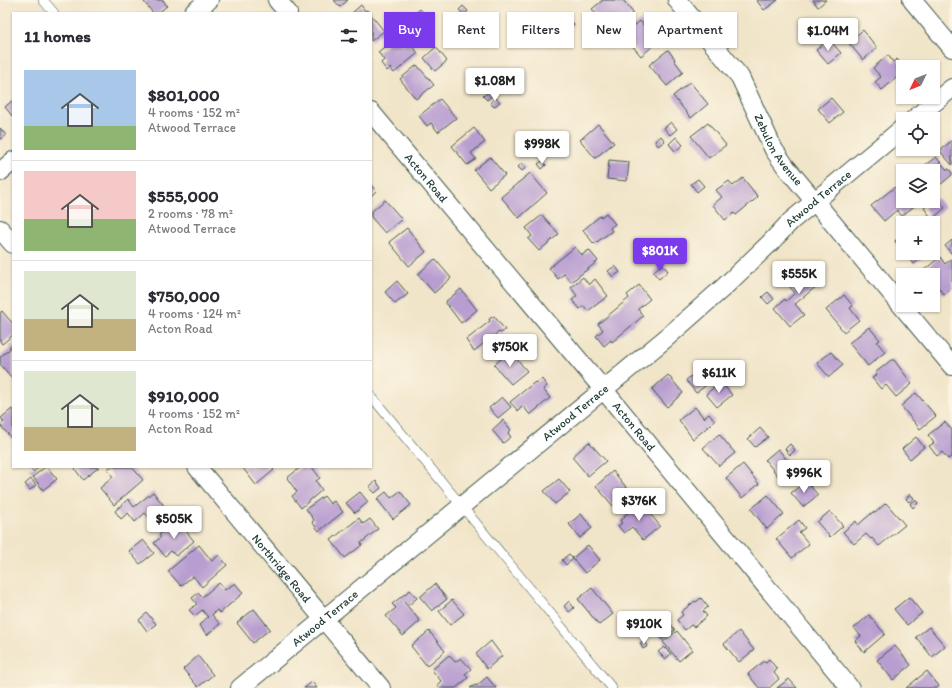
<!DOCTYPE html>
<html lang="en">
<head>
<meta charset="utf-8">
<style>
  :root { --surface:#fff; --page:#f7f7f7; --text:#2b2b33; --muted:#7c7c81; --line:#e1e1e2; --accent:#7c3aed }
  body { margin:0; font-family:Itim,sans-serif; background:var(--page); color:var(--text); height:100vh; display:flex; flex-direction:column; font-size:15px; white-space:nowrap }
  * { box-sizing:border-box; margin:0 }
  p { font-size:13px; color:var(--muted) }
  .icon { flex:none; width:22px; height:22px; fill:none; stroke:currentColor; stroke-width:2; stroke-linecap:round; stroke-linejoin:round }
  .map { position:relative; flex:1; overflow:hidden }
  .side { position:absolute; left:12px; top:12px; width:360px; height:456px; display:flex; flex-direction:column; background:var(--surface); border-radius:0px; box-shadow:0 1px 3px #0004 }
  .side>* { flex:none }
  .guide { position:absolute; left:384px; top:12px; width:380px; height:36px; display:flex; gap:8px }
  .needle { width:26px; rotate:227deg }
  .controls { position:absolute; left:896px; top:60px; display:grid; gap:8px }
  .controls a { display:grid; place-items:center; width:44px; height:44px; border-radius:0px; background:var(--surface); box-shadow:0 1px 3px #0004; font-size:20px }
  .price { position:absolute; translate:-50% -34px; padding:0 9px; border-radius:4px; background:#fff; color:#222; font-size:13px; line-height:26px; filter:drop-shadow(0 1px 2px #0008) }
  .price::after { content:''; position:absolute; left:50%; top:24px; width:12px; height:9px; margin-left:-6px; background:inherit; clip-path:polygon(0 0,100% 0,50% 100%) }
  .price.on { background:var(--accent); color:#fff }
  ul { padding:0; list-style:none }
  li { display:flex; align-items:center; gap:12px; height:100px; padding:0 12px }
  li+li { border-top:1px solid var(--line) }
  li span { display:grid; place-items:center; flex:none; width:112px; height:80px; border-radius:0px; color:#555 }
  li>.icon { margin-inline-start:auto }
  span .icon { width:48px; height:48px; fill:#fffc; stroke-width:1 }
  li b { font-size:17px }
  h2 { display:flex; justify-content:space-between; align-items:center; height:48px; padding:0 12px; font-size:17px }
  .pill { padding:0 14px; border-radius:0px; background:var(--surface); box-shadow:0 1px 3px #0004; font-size:14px; line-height:36px }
  .pill.on { background:var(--accent); color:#fff }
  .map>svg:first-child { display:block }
</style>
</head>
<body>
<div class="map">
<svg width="952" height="688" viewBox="0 0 952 688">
  <rect width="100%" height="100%" fill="#fcf5e5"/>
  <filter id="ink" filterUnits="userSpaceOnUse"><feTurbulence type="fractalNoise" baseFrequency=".025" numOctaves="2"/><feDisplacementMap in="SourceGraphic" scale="8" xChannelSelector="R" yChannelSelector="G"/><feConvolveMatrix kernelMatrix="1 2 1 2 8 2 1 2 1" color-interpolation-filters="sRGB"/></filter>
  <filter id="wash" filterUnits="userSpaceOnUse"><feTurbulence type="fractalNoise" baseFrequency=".012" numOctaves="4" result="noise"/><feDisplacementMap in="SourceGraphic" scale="16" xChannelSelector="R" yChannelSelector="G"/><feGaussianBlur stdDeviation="0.9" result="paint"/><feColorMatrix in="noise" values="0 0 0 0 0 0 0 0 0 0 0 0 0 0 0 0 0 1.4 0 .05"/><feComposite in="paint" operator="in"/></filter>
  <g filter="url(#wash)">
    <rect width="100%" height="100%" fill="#f1e5c9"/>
    <g id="blocks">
      <!-- building -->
      <path fill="#b89dd0" d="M147,0H163L167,6L158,13H153L144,2Z
        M334,0H348L340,7Z
        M603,0H623L633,13L615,27L608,17L603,22L592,9Z
        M758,0H778L764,10L757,1Z
        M813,0H826L818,7Z
        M361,5L365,11L367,10L369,13H352Z
        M463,6L468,11L464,15L459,10Z
        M420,9L426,16L411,29L405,22Z
        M551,14L554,19L550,22L546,18Z
        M371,15L384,31L371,41Z
        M569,19L574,24L565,32L560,26Z
        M640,21L658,42L641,56L623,35Z
        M863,30L877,48L863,60L848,42Z
        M396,38L402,46L408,41L418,53L394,73L390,68L387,71L381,63L384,60L378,52Z
        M829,39L841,53L828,64L816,50Z
        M436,47L447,61L435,71L424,58Z
        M668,50L675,59L674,60L683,72L667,86L649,65Z
        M888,55L893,62L897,59L903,66V70L901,72L902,73L882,90L875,82L881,77L873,68Z
        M417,65L434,85L416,99L400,79Z
        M690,82L708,104L691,118L673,96Z
        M490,91L493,95L487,100L483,96Z
        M496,98L500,102L494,107L490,103Z
        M831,98L843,112L830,123L818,109Z
        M440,99L456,118L438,132L431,123L427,126L419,116Z
        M13,100V117L5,107Z
        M671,122L677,129L670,135L664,128Z
        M708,123L726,145L709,158L691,136Z
        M598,124L614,143L595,158L580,140Z
        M0,128L6,135L0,140Z
        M474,128L485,142L471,153L476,159L467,165L452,146Z
        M661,136L665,141L658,146L655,141Z
        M676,137L683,145L675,151L669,144Z
        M952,140V165L940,151Z
        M490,157L505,175L489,188L474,170Z
        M936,157L947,170L949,169L952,173V175L941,184L933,175V171H930L925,165Z
        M609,160L629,162L627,181L607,179Z
        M542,161L546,165L542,169L538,164Z
        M522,163L526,168L522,171L518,167Z
        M530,173L547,193L519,218L501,197Z
        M743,178L758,197L736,215L734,213L725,220L713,205L722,197L716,190L729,181L733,186Z
        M698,179L704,186L697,192L691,184Z
        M371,185L376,191L371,196Z
        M895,187L903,196V201H918L919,202L902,216L897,210L884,221L871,206Z
        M937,198L945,208L932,219L924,208Z
        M385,200L402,219L385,233L371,217V212Z
        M606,213L615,224L610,228L612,231L594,244L583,230L600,216L601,217Z
        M542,215L559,234L539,251L528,239L532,236L526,228Z
        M407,228L426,252L409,266L389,242Z
        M903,234V251L895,241Z
        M952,240V254L945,246Z
        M575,247L582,255L589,250L598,261L571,282L564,274L558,279L549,268Z
        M905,253H928L914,264Z
        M940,257L945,264L951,259L952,260V288L944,295L935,283L933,285V275H925L924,274L926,272L924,270Z
        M435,259L451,278L434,293L418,274Z
        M662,264L668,271L659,279L653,272Z
        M812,265L824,280L795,304L804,315L790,326L775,308L785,299L786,301L795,293L788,285Z
        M615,266L620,272L613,277L608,271Z
        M583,277L589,285L595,279L608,296L588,311L584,306L580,309L572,300L577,296L571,287Z
        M397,281L408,294L395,304L385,292Z
        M639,285L650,299L638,309L643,316L612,342L611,340L604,346L596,336L603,330L598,324L629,298L627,295Z
        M461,289L477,310L461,323L445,302Z
        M768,292L774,299L768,304L762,297Z
        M844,295L853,306L850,308L859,320L844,332L826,310Z
        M2,311L13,324V335L2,344L0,341V313Z
        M494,316L505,330L501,333L499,332L474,351L466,340L490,321L489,319Z
        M869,327L880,340L877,342L885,352L868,366L849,343Z
        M13,344V379L0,364V357L11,348L9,347Z
        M510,351L527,371L511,384L494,365Z
        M831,352L843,365L829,377L817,363Z
        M891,360H894L912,384L896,397L886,385L881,389L872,378L877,375L875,373Z
        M699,370L709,383L696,393L686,380Z
        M668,375L683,393L667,407L652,389Z
        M542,379L547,386L543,389L550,398L530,415L523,406L518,411L510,402L535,382L536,383Z
        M721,382L732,395L717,407L706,394Z
        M916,393L936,416L920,429L901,406Z
        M502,397L511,407L498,418L489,408Z
        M695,407L704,418L709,414L715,421L693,439L679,420Z
        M12,409L13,411V440L0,425L4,422L1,418Z
        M503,420L511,430L508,433L511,437L503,443L492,430Z
        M945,422L952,430V456L948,459L942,452L937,456L929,446L934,443L928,435Z
        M760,428L768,437L755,447L748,439Z
        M719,434L735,453L719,466L703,448Z
        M916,437L924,447L910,459L902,449Z
        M589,442L606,461L588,476L572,457Z
        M790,444L795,450L790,455L785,449Z
        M778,449L791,465L778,476L765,460Z
        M743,464L759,484L742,498L726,478Z
        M29,467H39L33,472Z
        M45,467H47L57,479L43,490L33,477Z
        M77,467H99L83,480L75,469Z
        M110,467H132L143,480L114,505L100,488L113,477L107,469Z
        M242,467H271L274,470L256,485Z
        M301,467H304L305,469L307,467H312L320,478L316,481L322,490L301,508L292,496L297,492L287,478Z
        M613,471L630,492L613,506L596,486Z
        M31,479L36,485L30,490L25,484Z
        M559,479L570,492L555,504L544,491Z
        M376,481L381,488L375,493L369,487Z
        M806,481L818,495L803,507L791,493Z
        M400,491L411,505L393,519L377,499L386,492L391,498Z
        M153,492L169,512L154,524L145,513L135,522L128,513L121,519L115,511L128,499L134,507Z
        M360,492L368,502L355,513L346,503Z
        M910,494L914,498L909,502L906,499Z
        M768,495L784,514L767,529L751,509Z
        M324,496L330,504L334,501L343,512L319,531L312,522L314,520L306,509Z
        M915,500L918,503L913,508L910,504Z
        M641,502L660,526L643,540L632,527L624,533L618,526L622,523L620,521L625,517L624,516Z
        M886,503L905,525L879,546L872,538L871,539L866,534L854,544L843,532L856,521L858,525L873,512L875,513Z
        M830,511L843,526L830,537L817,522Z
        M581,514L592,528L580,538L569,524Z
        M359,518L363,524L370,519L378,529L361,543L362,545L345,558L331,540Z
        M177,520L194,541L176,556L171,551L165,556L154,543L161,537L159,535Z
        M799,520L805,528L799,532L809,544L792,558L776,539Z
        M143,540L154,553L140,564L129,551Z
        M199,545L212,561L219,555L227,565L202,587L193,576L181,586L168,571Z
        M588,545L600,560L585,573L573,559L566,565L562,560L569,554L573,558Z
        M219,583L225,590L235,583L243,593L220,613L217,610L212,615L220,624L207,635L199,625L208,617L202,610L195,616L189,610L197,604L192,598L198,593L202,597Z
        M435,584L447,599L432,611L420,597Z
        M592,588L613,614L599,625L578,599Z
        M410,590L417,598L409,605L405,601L404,602L420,621L403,636L386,616L396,608L392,604Z
        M909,597L922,613L907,625L894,609Z
        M701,598L708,607L703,611L707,616L694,627L691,625L685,630L677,620L683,615L681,612L695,601L696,602Z
        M452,600L464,614L450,625L439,611Z
        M569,601L574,608L569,612L564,606Z
        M254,609L270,629L253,643L237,623Z
        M147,613L156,624L147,631L139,620Z
        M869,615L885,634L864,652L855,641L861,636L854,628Z
        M670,623L675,630L662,640L657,633Z
        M929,627L945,646L932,657L916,637Z
        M429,631L445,651L427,666L411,646Z
        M677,631L692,650L679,661L663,642Z
        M739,631L754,650L739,662L724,644Z
        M644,640L648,646L643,649L640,643Z
        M491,641L502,656L487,669L476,654Z
        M895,646L911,665L893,680L877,660Z
        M664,647L671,654L665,659L658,652Z
        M449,655L455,662L461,658L471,669L465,674L468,678L456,688H440L437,685L441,681L432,670Z
        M198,656L213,675L198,687L183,669Z
        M769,659L777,669L774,673L779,679L769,688H759L748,674L764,661L765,663Z
        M927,671L939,686L937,688H906Z
        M487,677L496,688H470L475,685L476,686Z
        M789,679L797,688H777Z
        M312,682L317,688H304Z"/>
    </g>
  </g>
  <g filter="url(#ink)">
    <use href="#blocks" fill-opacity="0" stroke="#3e564a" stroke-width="1"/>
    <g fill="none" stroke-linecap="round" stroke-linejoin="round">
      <defs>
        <path id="service" d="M43,0L54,13
          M371,396L612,688"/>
        <g id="minor">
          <path d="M277,0L288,13"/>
          <path id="s1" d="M677,0L740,77L774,150L786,167L952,366"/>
          <path d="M912,0L952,48"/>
          <path d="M193,13L209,0"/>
          <path id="s2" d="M371,112L603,389L850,688"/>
          <path d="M914,119L952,88"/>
          <path d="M0,172L13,161"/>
          <path d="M0,229L13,244"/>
          <path id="s3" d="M197,467L381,688"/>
          <path id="s4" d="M240,688L665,339L724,287L769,244L791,221L903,128"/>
        </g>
      </defs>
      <!-- service casing -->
      <use href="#service" stroke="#3e564a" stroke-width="10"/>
      <!-- minor casing -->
      <use href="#minor" stroke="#3e564a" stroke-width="20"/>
      <!-- service -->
      <use href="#service" stroke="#fff" stroke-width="9"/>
      <!-- minor -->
      <use href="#minor" stroke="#fff" stroke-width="18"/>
    </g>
  </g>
  <g text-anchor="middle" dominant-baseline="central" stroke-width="3" stroke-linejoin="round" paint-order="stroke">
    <!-- street labels -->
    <g font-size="12" fill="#1f3d34" stroke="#fcf5e5">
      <text stroke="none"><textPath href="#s1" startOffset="182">Zebulon Avenue</textPath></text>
      <text stroke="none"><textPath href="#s2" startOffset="86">Acton Road</textPath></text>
      <text stroke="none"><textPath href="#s4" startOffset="758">Atwood Terrace</textPath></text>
      <text stroke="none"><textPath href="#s4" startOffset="434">Atwood Terrace</textPath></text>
      <text stroke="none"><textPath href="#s2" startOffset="410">Acton Road</textPath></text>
      <text stroke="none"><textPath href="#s3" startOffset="132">Northridge Road</textPath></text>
      <text stroke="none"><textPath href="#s4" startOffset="110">Atwood Terrace</textPath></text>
    </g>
  </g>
</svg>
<div class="controls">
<a><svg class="needle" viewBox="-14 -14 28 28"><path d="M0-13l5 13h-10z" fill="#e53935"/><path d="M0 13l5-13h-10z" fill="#7c7c81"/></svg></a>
<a><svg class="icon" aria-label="locate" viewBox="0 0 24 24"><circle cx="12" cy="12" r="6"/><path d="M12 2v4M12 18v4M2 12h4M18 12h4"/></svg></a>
<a><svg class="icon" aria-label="layers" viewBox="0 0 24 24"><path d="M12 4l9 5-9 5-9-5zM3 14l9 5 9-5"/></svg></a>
<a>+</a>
<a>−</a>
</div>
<b class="price" style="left:828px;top:52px">$1.04M</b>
<b class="price" style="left:495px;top:102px">$1.08M</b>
<b class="price" style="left:542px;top:165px">$998K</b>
<b class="price on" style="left:660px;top:272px">$801K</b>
<b class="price" style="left:799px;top:295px">$555K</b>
<b class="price" style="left:510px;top:368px">$750K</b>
<b class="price" style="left:719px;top:394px">$611K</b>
<b class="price" style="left:804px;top:494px">$996K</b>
<b class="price" style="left:639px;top:522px">$376K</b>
<b class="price" style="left:174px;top:540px">$505K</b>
<b class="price" style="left:644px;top:645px">$910K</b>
<div class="guide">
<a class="pill on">Buy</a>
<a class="pill">Rent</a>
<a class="pill">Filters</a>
<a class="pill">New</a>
<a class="pill">Apartment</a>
</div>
<section class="side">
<h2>11 homes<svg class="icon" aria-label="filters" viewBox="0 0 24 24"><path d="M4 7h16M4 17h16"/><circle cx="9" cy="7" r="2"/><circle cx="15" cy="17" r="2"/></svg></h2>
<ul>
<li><span style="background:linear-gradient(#a9c7e8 70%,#8fb573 0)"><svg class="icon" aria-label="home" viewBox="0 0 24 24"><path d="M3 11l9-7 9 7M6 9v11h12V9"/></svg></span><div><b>$801,000</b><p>4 rooms · 152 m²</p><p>Atwood Terrace</p></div></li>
<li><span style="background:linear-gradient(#f6c9c9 60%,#8fb573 0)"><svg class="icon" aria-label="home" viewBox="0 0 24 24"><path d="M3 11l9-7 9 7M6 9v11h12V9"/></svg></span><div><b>$555,000</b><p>2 rooms · 78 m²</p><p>Atwood Terrace</p></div></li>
<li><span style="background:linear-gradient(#dfe7d0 60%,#c2b280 0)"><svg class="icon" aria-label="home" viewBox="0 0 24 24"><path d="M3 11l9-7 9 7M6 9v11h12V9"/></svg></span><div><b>$750,000</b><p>4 rooms · 124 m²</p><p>Acton Road</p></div></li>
<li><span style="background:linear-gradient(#dfe7d0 70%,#c2b280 0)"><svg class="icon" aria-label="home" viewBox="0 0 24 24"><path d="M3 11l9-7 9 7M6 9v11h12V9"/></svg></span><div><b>$910,000</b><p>4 rooms · 152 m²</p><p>Acton Road</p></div></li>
</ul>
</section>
</div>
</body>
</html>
